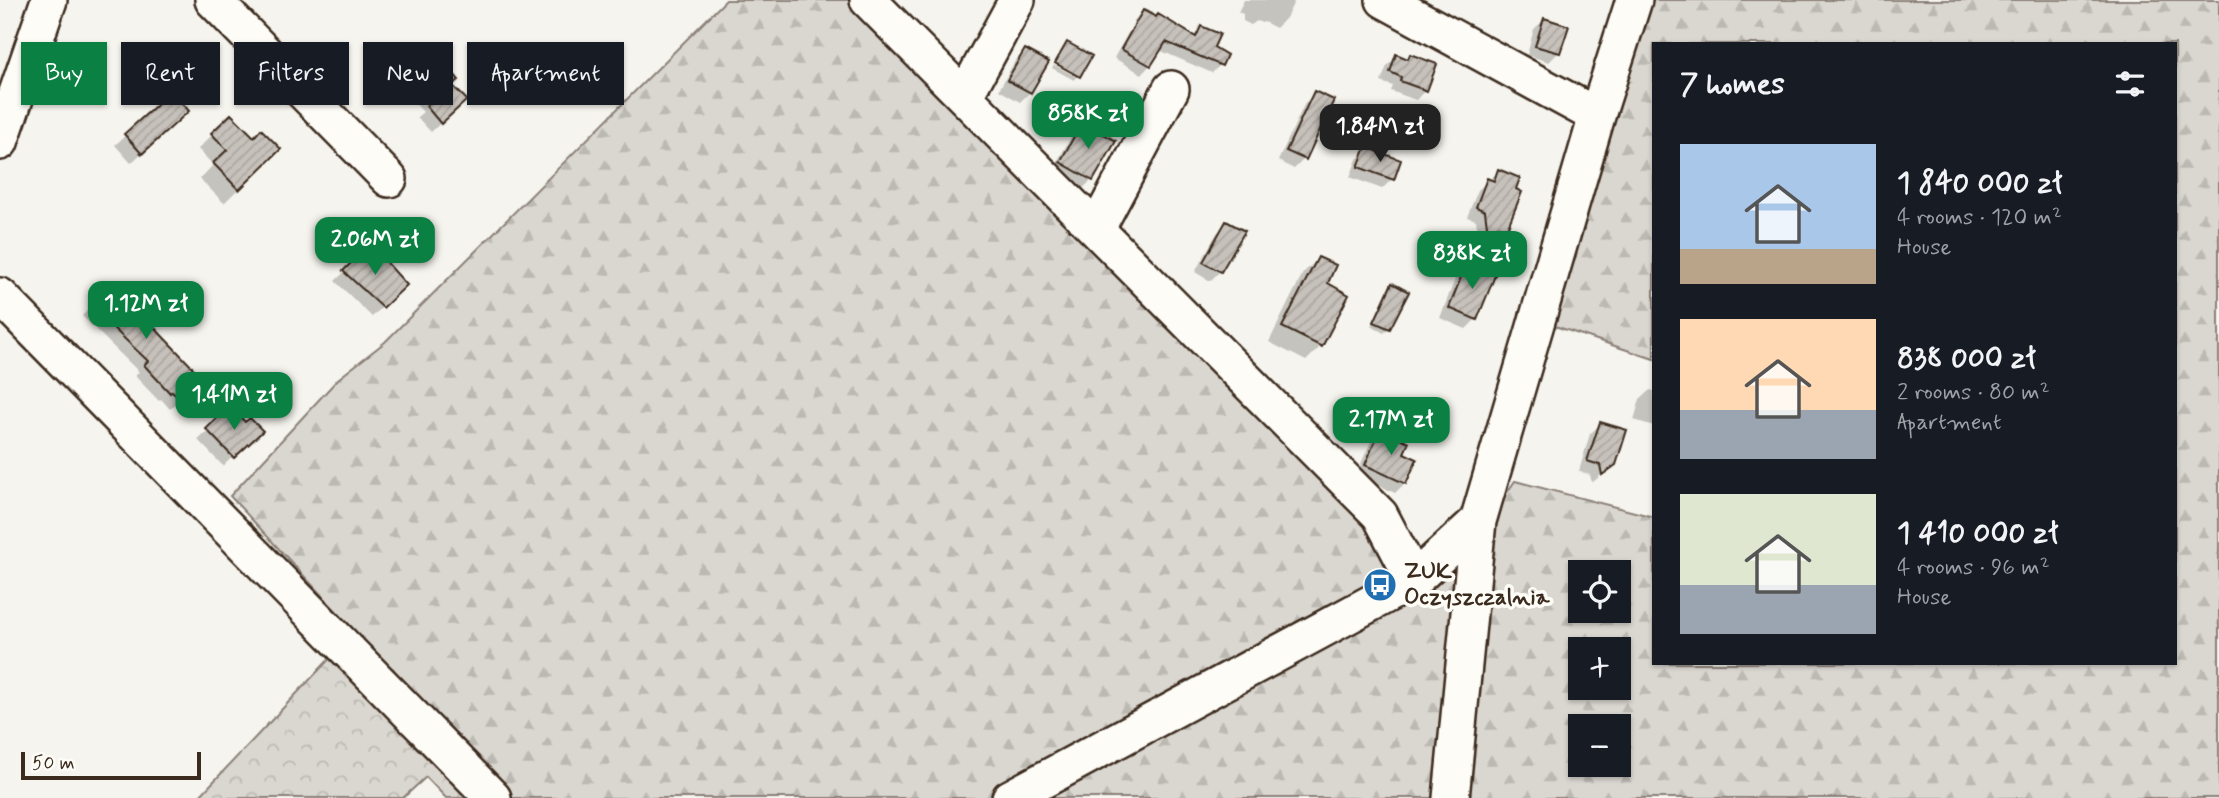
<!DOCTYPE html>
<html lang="en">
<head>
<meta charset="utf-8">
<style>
  :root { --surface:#171b24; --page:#20242c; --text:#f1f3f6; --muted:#9ea1a6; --accent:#0b8043 }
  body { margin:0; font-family:Mynerve,sans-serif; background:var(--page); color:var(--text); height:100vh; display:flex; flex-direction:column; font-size:26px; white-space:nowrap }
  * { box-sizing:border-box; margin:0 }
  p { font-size:23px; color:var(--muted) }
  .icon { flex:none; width:38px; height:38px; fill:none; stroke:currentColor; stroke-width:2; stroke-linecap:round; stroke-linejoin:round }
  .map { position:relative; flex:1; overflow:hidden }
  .sheet { position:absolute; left:1652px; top:42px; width:525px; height:623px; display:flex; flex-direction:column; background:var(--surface); border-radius:0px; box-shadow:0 2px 5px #0004 }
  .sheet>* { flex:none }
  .top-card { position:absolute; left:21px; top:42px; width:665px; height:63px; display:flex; gap:14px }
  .fabs { position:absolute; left:1568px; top:560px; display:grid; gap:14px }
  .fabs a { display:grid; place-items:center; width:63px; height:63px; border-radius:0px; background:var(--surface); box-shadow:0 2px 5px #0004; font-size:35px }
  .scale { position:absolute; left:21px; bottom:18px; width:180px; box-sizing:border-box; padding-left:7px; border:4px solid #3b2a1e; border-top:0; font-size:19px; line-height:24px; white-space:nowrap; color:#3b2a1e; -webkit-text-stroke:5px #fdfcf7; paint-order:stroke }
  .price { position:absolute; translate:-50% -60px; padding:0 16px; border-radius:14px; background:var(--accent); color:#fff; font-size:23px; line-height:46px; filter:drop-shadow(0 2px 4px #0008) }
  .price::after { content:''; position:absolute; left:50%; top:42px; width:21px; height:16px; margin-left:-10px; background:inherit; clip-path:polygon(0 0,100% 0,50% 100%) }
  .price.current { background:#222; color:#fff }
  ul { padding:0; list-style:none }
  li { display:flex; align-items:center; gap:21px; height:175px; padding:0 28px }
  li span { display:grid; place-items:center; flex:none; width:196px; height:140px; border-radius:0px; color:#555 }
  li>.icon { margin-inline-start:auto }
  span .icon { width:84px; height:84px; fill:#fffc; stroke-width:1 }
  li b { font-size:30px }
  h2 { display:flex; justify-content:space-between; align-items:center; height:84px; padding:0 28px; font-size:30px }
  .tag { padding:0 24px; border-radius:0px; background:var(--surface); box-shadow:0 2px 5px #0004; font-size:24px; line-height:63px }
  .tag.current { background:var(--accent); color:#fff }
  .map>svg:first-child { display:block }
</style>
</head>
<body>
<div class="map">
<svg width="2219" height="798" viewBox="0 0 2219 798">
  <defs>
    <pattern id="forest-firs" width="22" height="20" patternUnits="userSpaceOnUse" patternTransform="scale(1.75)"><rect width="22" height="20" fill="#dad6d0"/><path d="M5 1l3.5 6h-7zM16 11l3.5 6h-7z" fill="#bcb8b2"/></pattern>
    <pattern id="park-crowns" width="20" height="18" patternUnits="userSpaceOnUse" patternTransform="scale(1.75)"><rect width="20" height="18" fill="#dad6d0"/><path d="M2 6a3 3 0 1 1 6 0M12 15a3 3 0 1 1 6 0" fill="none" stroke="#bcb8b2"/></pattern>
    <pattern id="building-hatch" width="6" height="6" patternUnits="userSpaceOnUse" patternTransform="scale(1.75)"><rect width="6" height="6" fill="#c7c1bb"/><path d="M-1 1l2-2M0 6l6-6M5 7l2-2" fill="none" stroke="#aca6a0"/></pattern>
  </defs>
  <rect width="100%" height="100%" fill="#f5f4ee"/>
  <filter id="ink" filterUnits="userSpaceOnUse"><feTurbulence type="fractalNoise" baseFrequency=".0143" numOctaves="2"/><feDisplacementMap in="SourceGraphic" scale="14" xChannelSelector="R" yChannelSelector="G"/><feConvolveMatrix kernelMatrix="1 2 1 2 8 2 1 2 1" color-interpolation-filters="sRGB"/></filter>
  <g filter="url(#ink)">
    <!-- forest -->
    <path fill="url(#forest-firs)" stroke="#8a8077" stroke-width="2" fill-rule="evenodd" d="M726,0H864L1419,568L1469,547L1515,481L1654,517V663H2175V44H1654V359L1555,326L1643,0H2219V798H509L230,496L338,379L385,342ZM1580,572H1619V611H1580ZM1580,649H1619V688H1580ZM1580,726H1619V765H1580Z"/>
    <!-- park -->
    <path fill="url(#park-crowns)" stroke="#8a8077" stroke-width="2" d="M335,653L478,798H446L426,777L403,798H198Z"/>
    <!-- shadow -->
    <path fill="#0003" d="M1244,0H1295L1286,18L1276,28L1264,22L1262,23L1257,21L1251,25L1243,21V14L1238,12Z
      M1146,9L1193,37L1202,28L1220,65L1212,73L1159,50L1150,65L1142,74L1114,58L1137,17Z
      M1544,20L1559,52L1549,62L1527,55L1534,29Z
      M415,47L446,68L450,86L455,110L431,132L417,117L423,112L397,84L409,72L405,68V57Z
      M1025,51L1030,92L1020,102L999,90L1015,61Z
      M1397,56L1406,60L1411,56L1425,90L1416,100L1391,91L1393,86L1381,82L1387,66Z
      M1054,65L1077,77L1074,80L1052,68Z
      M1315,93L1304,159L1294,169L1278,161L1305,103Z
      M171,94L177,121L131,163L115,145Z
      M231,116L253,139L279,149L224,203L200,179L213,165L198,149Z
      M1083,124L1092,180L1082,189L1051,172L1073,134Z
      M1367,149L1392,179L1382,189L1350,177L1357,159Z
      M1499,171L1506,228L1496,238L1488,235L1479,242L1476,220L1467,217L1478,190Z
      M1227,223L1220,271L1210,281L1195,272L1217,233Z
      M370,247L405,285L372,317L335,281Z
      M1318,259L1325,284L1321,346L1306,361L1269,342L1303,273Z
      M1467,264L1476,319L1466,329L1440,318L1457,274Z
      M115,283L199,381L170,409L161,399L159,401L135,376L139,372L82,316Z
      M1393,285L1406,292L1389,328L1384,333L1371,326L1388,290Z
      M1650,390L1654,391V426L1634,420L1640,399Z
      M230,409L245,425L260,431L223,466L198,440Z
      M1600,424L1614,464L1592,483L1590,475L1579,471L1590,434Z
      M1381,431L1402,454L1405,483L1395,493L1356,475L1371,441Z"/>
    <!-- building -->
    <path fill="url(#building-hatch)" stroke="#3b2a1e" stroke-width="2" d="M1143,10L1156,17L1158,14L1196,37L1201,26L1220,34L1214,47L1227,55L1222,66L1166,42L1151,66L1121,49Z
      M1544,18L1569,26L1560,53L1535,46Z
      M1067,42L1092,56L1080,77L1055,63Z
      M415,45H428L436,53L443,54L448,60V67L459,80L452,85L467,100L441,124L426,106L431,101L406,73L418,62L414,58Z
      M1025,49L1049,62L1031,93L1007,80Z
      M1396,54L1408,59L1410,54L1437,64L1427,91L1400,81L1401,77L1390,72Z
      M172,91L189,111L142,154L124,134Z
      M1314,91L1334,100L1306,160L1286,151Z
      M231,114L254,137L261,129L281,149L239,190L213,163L227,150L211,133Z
      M1082,122L1116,141L1093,181L1060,162Z
      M1366,147L1401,160L1394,180L1358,167Z
      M1498,169L1520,178L1516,189L1522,192L1507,229L1499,226L1488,234L1485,211L1476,207L1487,178L1494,181Z
      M1226,221L1245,231L1221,272L1203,262Z
      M370,244L407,285L383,308L343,271Z
      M1318,257L1336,265L1328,283L1349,295L1322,347L1282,327Z
      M1467,262L1496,273L1477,320L1449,308Z
      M115,281L139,306L138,307L152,322L151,324L194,369L192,371L201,381L181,400L172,391L170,393L144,365L148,361L90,306Z
      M1392,283L1409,292L1390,329L1374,322Z
      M230,406L245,422L250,418L263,431L234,458L206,429Z
      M1600,422L1627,430L1616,465L1602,475L1600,465L1587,461Z
      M1380,429L1409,442L1404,453L1417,459L1406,484L1365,465Z"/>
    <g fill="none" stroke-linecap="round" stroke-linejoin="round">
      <defs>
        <path id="minor" d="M213,0L389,179
          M868,0L1380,515L1414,580
          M1384,0L1597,116
          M965,96L1017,0
          M0,142L49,0
          M1097,228L1171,89
          M0,296L493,798
          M1010,798L1414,580L1478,521
          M1451,798L1478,521L1597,116L1634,0"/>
      </defs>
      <!-- minor casing -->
      <use href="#minor" stroke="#3b2a1e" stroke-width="40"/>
      <!-- minor -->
      <use href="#minor" stroke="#fdfcf7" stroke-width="35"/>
    </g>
  </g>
  <!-- icons -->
  <defs>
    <symbol id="bus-disc" viewBox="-11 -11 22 22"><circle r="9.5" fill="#1f6fb2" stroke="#fdfcf7"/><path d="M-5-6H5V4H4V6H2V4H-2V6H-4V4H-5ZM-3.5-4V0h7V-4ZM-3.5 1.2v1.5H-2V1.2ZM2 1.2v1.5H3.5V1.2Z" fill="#fff"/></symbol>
  </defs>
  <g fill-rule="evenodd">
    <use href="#bus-disc" x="1361" y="566" width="38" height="38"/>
  </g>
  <g text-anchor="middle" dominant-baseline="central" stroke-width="7" stroke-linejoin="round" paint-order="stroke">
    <!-- poi labels -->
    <g font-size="23" font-weight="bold" fill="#3b2a1e" stroke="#fdfcf7" text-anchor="start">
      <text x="1404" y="572">ZUK<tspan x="1404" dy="26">Oczyszczalnia</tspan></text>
    </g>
  </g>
</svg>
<div class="fabs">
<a><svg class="icon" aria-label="locate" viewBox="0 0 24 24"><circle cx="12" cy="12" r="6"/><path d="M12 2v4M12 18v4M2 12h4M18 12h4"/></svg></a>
<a>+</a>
<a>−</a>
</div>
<div class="scale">50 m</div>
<b class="price" style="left:1088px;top:151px">858K zł</b>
<b class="price current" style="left:1380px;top:164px">1.84M zł</b>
<b class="price" style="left:375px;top:277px">2.06M zł</b>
<b class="price" style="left:1472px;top:291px">838K zł</b>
<b class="price" style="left:146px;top:341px">1.12M zł</b>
<b class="price" style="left:234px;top:432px">1.41M zł</b>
<b class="price" style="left:1391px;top:457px">2.17M zł</b>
<div class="top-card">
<a class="tag current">Buy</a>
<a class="tag">Rent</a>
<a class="tag">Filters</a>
<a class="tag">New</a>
<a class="tag">Apartment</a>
</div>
<section class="sheet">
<h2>7 homes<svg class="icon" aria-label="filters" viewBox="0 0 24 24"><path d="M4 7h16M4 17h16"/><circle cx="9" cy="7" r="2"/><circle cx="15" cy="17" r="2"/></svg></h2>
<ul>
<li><span style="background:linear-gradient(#a9c7e8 75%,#b9a48a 0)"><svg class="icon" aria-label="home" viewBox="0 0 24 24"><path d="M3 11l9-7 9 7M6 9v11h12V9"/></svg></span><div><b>1 840 000 zł</b><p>4 rooms · 120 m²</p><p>House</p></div></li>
<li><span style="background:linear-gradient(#ffd9b3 65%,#9aa5b1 0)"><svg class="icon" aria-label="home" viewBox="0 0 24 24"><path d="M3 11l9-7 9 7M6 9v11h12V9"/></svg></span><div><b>838 000 zł</b><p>2 rooms · 80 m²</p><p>Apartment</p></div></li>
<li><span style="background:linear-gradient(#dfe7d0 65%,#9aa5b1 0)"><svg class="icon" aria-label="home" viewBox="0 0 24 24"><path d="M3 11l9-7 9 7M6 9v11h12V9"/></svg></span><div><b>1 410 000 zł</b><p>4 rooms · 96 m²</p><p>House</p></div></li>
</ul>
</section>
</div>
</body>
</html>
